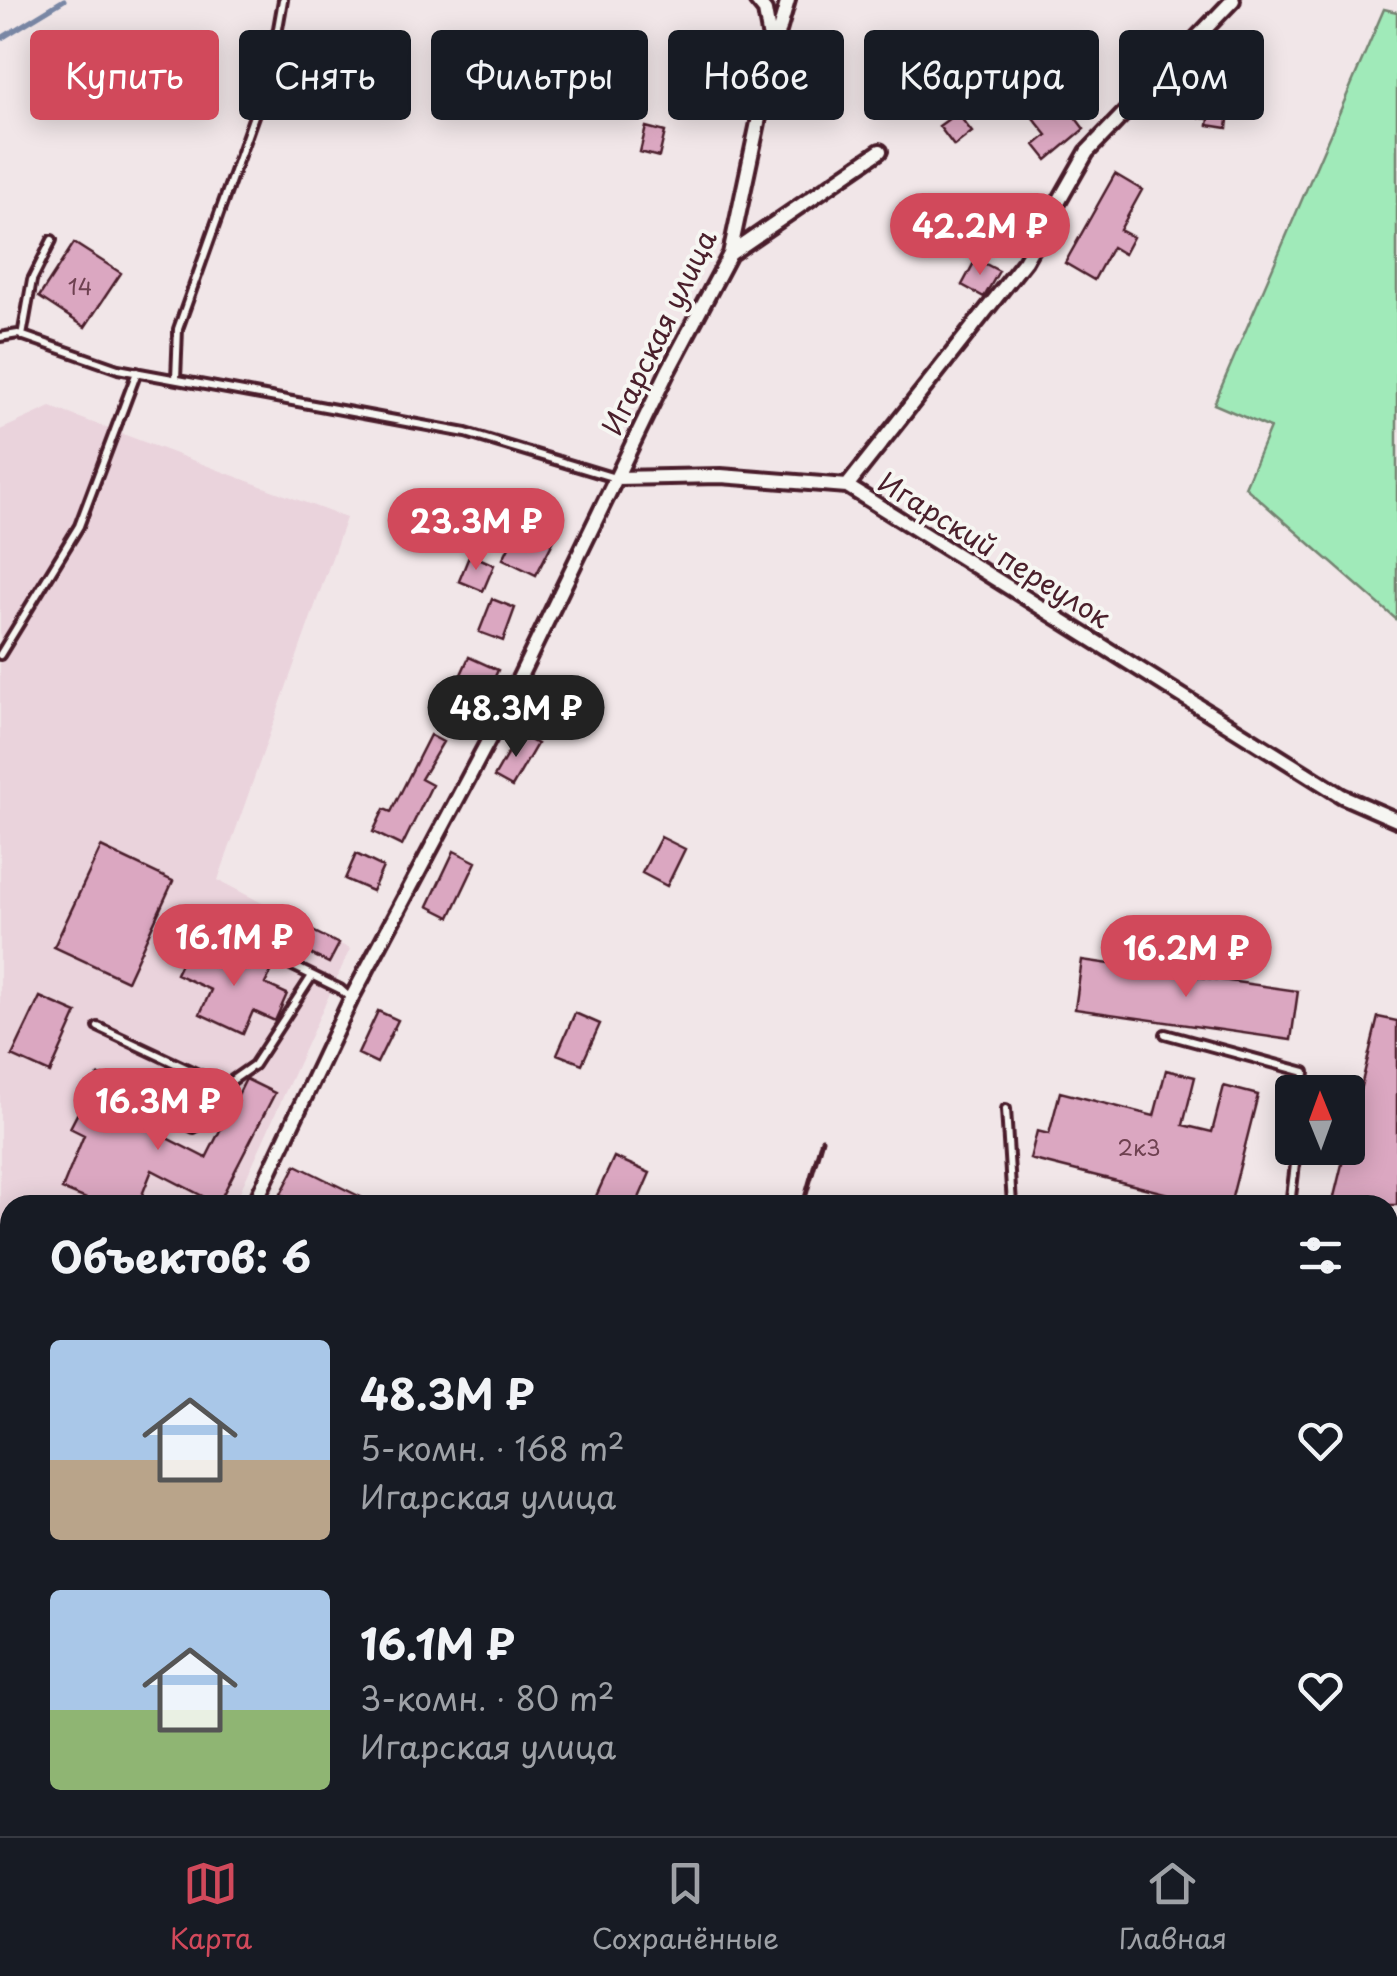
<!DOCTYPE html>
<html lang="ru">
<head>
<meta charset="utf-8">
<style>
  :root { --surface:#171b24; --page:#20242c; --text:#f1f3f6; --muted:#9ea1a6; --line:#363941; --accent:#d1495b }
  body { margin:0; font-family:"Playpen Sans",sans-serif; background:var(--page); color:var(--text); height:100vh; display:flex; flex-direction:column; font-size:38px; white-space:nowrap }
  * { box-sizing:border-box; margin:0 }
  p { font-size:32px; color:var(--muted) }
  .icon { flex:none; width:55px; height:55px; fill:none; stroke:currentColor; stroke-width:2; stroke-linecap:round; stroke-linejoin:round }
  .map { position:relative; flex:1; overflow:hidden }
  .side { position:absolute; left:0px; top:1195px; width:1398px; height:642px; display:flex; flex-direction:column; background:var(--surface); border-radius:30px 30px 0 0; box-shadow:0 5px 25px #0003 }
  .side>* { flex:none }
  .top-card { position:absolute; left:30px; top:30px; width:1338px; height:90px; display:flex; gap:20px }
  .needle { width:65px; rotate:359deg }
  .fabs { position:absolute; left:1275px; top:1075px; display:grid; gap:20px }
  .fabs a { display:grid; place-items:center; width:90px; height:90px; border-radius:10px; background:var(--surface); box-shadow:0 5px 25px #0003; font-size:50px }
  .price { position:absolute; translate:-50% -85px; padding:0 22px; border-radius:35px; background:var(--accent); color:#fff; font-size:32px; line-height:65px; filter:drop-shadow(0 2px 5px #0008) }
  .price::after { content:''; position:absolute; left:50%; top:60px; width:30px; height:22px; margin-left:-15px; background:inherit; clip-path:polygon(0 0,100% 0,50% 100%) }
  .price.current { background:#222; color:#fff }
  ul { padding:0; list-style:none }
  li { display:flex; align-items:center; gap:30px; height:250px; padding:0 50px }
  li span { display:grid; place-items:center; flex:none; width:280px; height:200px; border-radius:10px; color:#555 }
  li>.icon { margin-inline-start:auto }
  span .icon { width:120px; height:120px; fill:#fffc; stroke-width:1 }
  li b { font-size:42px }
  h2 { display:flex; justify-content:space-between; align-items:center; height:120px; padding:0 50px; font-size:42px }
  .chip { padding:0 35px; border-radius:10px; background:var(--surface); box-shadow:0 5px 25px #0003; font-size:35px; line-height:90px }
  .chip.current { background:var(--accent); color:#fff }
  .tabs { display:flex; justify-content:space-around; align-items:center; height:140px; border-top:2px solid var(--line); background:var(--surface); font-size:28px; color:var(--muted) }
  .tabs a { display:grid; justify-items:center; gap:5px }
  .tabs .current { color:var(--accent) }
  .map>svg:first-child { display:block }
</style>
</head>
<body>
<div class="map">
<svg width="1397" height="1836" viewBox="0 0 1397 1836">
  <rect width="100%" height="100%" fill="#f1e6e8"/>
  <filter id="ink" filterUnits="userSpaceOnUse"><feTurbulence type="fractalNoise" baseFrequency=".01" numOctaves="2"/><feDisplacementMap in="SourceGraphic" scale="20" xChannelSelector="R" yChannelSelector="G"/><feConvolveMatrix kernelMatrix="1 2 1 2 8 2 1 2 1" color-interpolation-filters="sRGB"/></filter>
  <g filter="url(#ink)">
    <!-- built -->
    <path fill="#ead3dc" d="M51,407L346,518L218,880L350,949L234,1205H10V1606L0,1624V430Z"/>
    <!-- green -->
    <path fill="#a0eab9" stroke="#758472" stroke-width="2.5" d="M1384,9L1397,12V620L1245,487L1270,428L1214,404Z"/>
    <g fill="none" stroke-linecap="round" stroke-linejoin="round">
      <!-- stream -->
      <path stroke="#7987a5" stroke-width="5" d="M0,39L64,0"/>
    </g>
    <!-- building -->
    <path fill="#dba7c1" stroke="#4a1f2b" stroke-width="2.5" d="M822,43L841,48L835,72L815,67Z
      M1187,62L1206,64L1203,92L1231,96L1227,128L1208,125L1209,119L1188,116L1189,108L1166,105L1169,81Z
      M1032,66L1060,102L1073,92L1083,104L1072,113L1084,129L1047,160L1035,145L1047,135L1025,108L1032,101L1015,80Z
      M957,113L972,132L954,146L939,126Z
      M646,127L665,132L659,157L640,152Z
      M1115,174L1142,190L1120,230L1133,237L1124,254L1112,247L1094,280L1065,263Z
      M74,243L121,273L85,327L39,297Z
      M976,259L999,271L984,297L962,285Z
      M522,520L556,536L536,575L503,559Z
      M470,554L494,565L483,591L459,581Z
      M492,599L515,608L503,641L479,632Z
      M469,657L498,670L481,707L452,694Z
      M519,734L537,744L512,787L494,777Z
      M430,735L443,742L421,779L432,785L402,846L373,832L384,809L391,812Z
      M661,837L685,849L667,886L642,873Z
      M101,847L173,881L127,981L54,947Z
      M454,851L476,862L450,917L428,906Z
      M356,854L383,867L372,891L345,879Z
      M280,915L339,944L329,963L270,934Z
      M188,949L236,971L244,953L274,966L265,984L287,994L275,1021L253,1011L243,1034L200,1014L211,990L176,974Z
      M1082,960L1298,991L1291,1040L1075,1009Z
      M40,997L77,1013L50,1073L12,1056Z
      M378,1011L398,1020L377,1063L358,1054Z
      M575,1013L600,1024L582,1064L557,1054Z
      M1378,1017L1397,1021V1205H1332Z
      M1166,1070L1195,1077L1183,1125L1212,1132L1224,1086L1258,1095L1230,1205H1186L1188,1199L1030,1159L1037,1131L1049,1134L1060,1092L1154,1116Z
      M246,1079L275,1093L218,1204L152,1170L138,1205H101L62,1189L84,1135L70,1128L86,1097L206,1158Z
      M614,1157L650,1173L636,1205H592Z
      M296,1165L377,1205H302L281,1194Z"/>
    <g fill="none" stroke-linecap="round" stroke-linejoin="round">
      <defs>
        <path id="service" d="M22,336L32,280L52,240
          M0,337L18,334L118,369L466,433L615,478
          M176,379L178,329L271,68L283,0
          M0,655L79,526L137,372
          M184,919L252,946L340,989L350,998
          M98,1027L224,1086L254,1065L312,976
          M1165,1034L1305,1072L1303,1092
          M101,1081L194,1128L224,1086
          M1006,1109L1012,1205
          M1116,1202L1117,1205
          M1290,1205L1297,1148
          M0,1267L10,1273
          M1388,1474L1397,1457
          M0,1521L10,1505
          M1388,1741L1397,1737
          M405,1836L410,1828
          M1265,1836L1266,1828"/>
        <path id="minor" d="M756,0L765,11L772,50
          M730,254L880,151
          M616,478L721,476L847,486L1342,796L1397,820
          M847,486L1025,261L1087,152L1233,0
          M254,1205L351,999L496,726L668,371L730,254L773,52L788,0
          M0,1650L10,1629
          M0,1722L10,1724
          M489,1828L520,1836"/>
      </defs>
      <!-- service casing -->
      <use href="#service" stroke="#4a1f2b" stroke-width="14"/>
      <!-- minor casing -->
      <use href="#minor" stroke="#4a1f2b" stroke-width="20"/>
      <!-- path -->
      <path stroke="#4a1f2b" stroke-width="2.5" stroke-dasharray="2.5 8" stroke-linecap="butt" d="M186,1836L190,1828"/>
      <!-- service -->
      <use href="#service" stroke="#f6f6f2" stroke-width="6"/>
      <!-- minor -->
      <use href="#minor" stroke="#f6f6f2" stroke-width="12"/>
      <!-- rail -->
      <path stroke="#4a1f2b" stroke-width="5" d="M803,1205L822,1139
        M0,1689H10
        M1388,1765L1397,1760
        M732,1828L773,1836
        M1242,1836L1266,1828"/>
    </g>
  </g>
  <g text-anchor="middle" dominant-baseline="central" stroke-width="8" stroke-linejoin="round" paint-order="stroke">
    <!-- number labels -->
    <g font-size="22" fill="#6e4150">
      <text x="80" y="285">14</text>
      <text x="1139" y="1146">2к3</text>
    </g>
    <!-- street labels -->
    <g font-size="28" fill="#4a1f2b" stroke="#f6f6f2">
      <text transform="translate(658 332) rotate(-64)">Игарская улица</text>
      <text transform="translate(995 549) rotate(32)">Игарский переулок</text>
    </g>
  </g>
</svg>
<div class="fabs">
<a><svg class="needle" viewBox="-14 -14 28 28"><path d="M0-13l5 13h-10z" fill="#e53935"/><path d="M0 13l5-13h-10z" fill="#9ea1a6"/></svg></a>
</div>
<b class="price" style="left:980px;top:278px">42.2M ₽</b>
<b class="price" style="left:476px;top:573px">23.3M ₽</b>
<b class="price current" style="left:516px;top:760px">48.3M ₽</b>
<b class="price" style="left:234px;top:989px">16.1M ₽</b>
<b class="price" style="left:1186px;top:1000px">16.2M ₽</b>
<b class="price" style="left:158px;top:1153px">16.3M ₽</b>
<div class="top-card">
<a class="chip current">Купить</a>
<a class="chip">Снять</a>
<a class="chip">Фильтры</a>
<a class="chip">Новое</a>
<a class="chip">Квартира</a>
<a class="chip">Дом</a>
</div>
<section class="side">
<h2>Объектов: 6<svg class="icon" aria-label="filters" viewBox="0 0 24 24"><path d="M4 7h16M4 17h16"/><circle cx="9" cy="7" r="2"/><circle cx="15" cy="17" r="2"/></svg></h2>
<ul>
<li><span style="background:linear-gradient(#a9c7e8 60%,#b9a48a 0)"><svg class="icon" aria-label="home" viewBox="0 0 24 24"><path d="M3 11l9-7 9 7M6 9v11h12V9"/></svg></span><div><b>48.3M ₽</b><p>5-комн. · 168 m²</p><p>Игарская улица</p></div><svg class="icon" aria-label="heart" viewBox="0 0 24 24"><path d="M12 20l-8-8c-3-5 5-10 8-4 3-6 11-1 8 4z"/></svg></li>
<li><span style="background:linear-gradient(#a9c7e8 60%,#8fb573 0)"><svg class="icon" aria-label="home" viewBox="0 0 24 24"><path d="M3 11l9-7 9 7M6 9v11h12V9"/></svg></span><div><b>16.1M ₽</b><p>3-комн. · 80 m²</p><p>Игарская улица</p></div><svg class="icon" aria-label="heart" viewBox="0 0 24 24"><path d="M12 20l-8-8c-3-5 5-10 8-4 3-6 11-1 8 4z"/></svg></li>
</ul>
</section>
</div>
<nav class="tabs">
<a class="current"><svg class="icon" aria-label="map" viewBox="0 0 24 24"><path d="M3 6l6-2 6 2 6-2v14l-6 2-6-2-6 2zM9 4v14M15 6v14"/></svg>Карта</a>
<a><svg class="icon" aria-label="saved" viewBox="0 0 24 24"><path d="M7 4h10v16l-5-4-5 4z"/></svg>Сохранённые</a>
<a><svg class="icon" aria-label="home" viewBox="0 0 24 24"><path d="M3 11l9-7 9 7M6 9v11h12V9"/></svg>Главная</a>
</nav>
</body>
</html>
